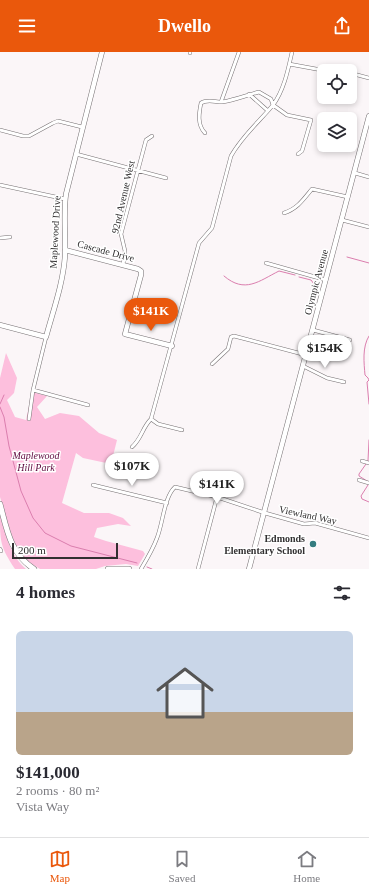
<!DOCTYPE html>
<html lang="en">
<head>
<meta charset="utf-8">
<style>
  :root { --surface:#fff; --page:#f7f7f7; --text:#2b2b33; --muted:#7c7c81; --line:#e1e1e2; --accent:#ea580c }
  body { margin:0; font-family:"Times New Roman",serif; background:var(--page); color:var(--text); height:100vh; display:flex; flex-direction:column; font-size:15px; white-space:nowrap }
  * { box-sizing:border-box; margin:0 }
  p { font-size:13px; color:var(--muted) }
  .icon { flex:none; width:22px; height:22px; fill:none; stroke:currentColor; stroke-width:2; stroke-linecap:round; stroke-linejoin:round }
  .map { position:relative; height:517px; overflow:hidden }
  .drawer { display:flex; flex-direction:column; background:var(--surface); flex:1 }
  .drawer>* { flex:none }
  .buttons { position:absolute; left:317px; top:12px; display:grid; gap:8px }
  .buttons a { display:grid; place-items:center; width:40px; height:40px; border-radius:6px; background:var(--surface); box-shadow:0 2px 6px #0003; font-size:20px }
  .scale { position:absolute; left:12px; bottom:10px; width:106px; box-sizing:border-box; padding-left:4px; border:2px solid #323031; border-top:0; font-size:11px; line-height:14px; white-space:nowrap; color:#323031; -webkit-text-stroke:3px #fff; paint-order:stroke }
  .price { position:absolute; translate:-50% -34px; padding:0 9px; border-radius:14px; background:#fff; color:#222; font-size:13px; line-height:26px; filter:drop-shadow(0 1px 2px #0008) }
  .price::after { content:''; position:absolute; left:50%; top:24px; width:12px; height:9px; margin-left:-6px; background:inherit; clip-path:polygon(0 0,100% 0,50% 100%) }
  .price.active { background:var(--accent); color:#fff }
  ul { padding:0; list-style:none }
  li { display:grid; align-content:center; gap:8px; height:212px; padding:0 16px }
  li+li { border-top:1px solid var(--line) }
  li span { display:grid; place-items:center; height:124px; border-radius:6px; color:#555 }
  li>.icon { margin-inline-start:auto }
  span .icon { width:72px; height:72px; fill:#fffc; stroke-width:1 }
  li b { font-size:17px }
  h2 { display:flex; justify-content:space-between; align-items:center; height:48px; padding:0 16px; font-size:17px }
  header { display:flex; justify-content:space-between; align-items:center; height:52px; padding:0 16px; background:var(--accent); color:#fff; font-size:18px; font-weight:800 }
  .menu { display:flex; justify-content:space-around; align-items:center; height:56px; border-top:1px solid var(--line); background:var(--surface); font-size:11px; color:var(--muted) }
  .menu a { display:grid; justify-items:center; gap:2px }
  .menu .active { color:var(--accent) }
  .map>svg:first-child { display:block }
</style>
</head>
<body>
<header><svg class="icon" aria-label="menu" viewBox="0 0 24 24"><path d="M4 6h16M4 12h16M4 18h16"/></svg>Dwello<svg class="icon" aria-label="share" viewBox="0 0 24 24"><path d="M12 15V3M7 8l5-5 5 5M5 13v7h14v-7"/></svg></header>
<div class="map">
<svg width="369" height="517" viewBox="0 0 369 517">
  <rect width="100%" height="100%" fill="#fbf6f8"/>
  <!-- green -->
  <path fill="#fdbfdd" d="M6,301L17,326L14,341L7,348L15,365L26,368L32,340L47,344L37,355L45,367L60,361L79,364L99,381L117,388L111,412L83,406L76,401L62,451L84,461H109L123,466L131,474L118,472L97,476L94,485L106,489L143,499L145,502L138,514L126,512L105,514L96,517H40L27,509L17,497L11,481L0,445V326Z
    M0,463C6,483 10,503 26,517H15C0,494 0,490 0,463Z"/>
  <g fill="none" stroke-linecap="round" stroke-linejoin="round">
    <!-- stream -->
    <path stroke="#db7eae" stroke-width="1" d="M347,205L369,211
      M224,224C245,242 259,229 279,219L295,223
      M299,225L311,228L314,232
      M316,235L317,238
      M369,284C362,295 364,311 365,323L368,326L369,328L367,330L369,352
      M0,352L4,343
      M0,355L4,365L9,394L21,439L33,466L45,481L71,494L137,511
      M368,409L369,388
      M366,412L359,422V424L367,429
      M368,433L361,444L362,447L369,450
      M147,515L152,517"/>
    <defs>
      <path id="street" d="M190,1V0
        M289,12L327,19
        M350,21L369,26
        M249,42L267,58
        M221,50L239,0
        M273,53L287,63L311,68L302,99L298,102
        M0,78L23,84H29L53,71L58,69L82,75
        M205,81C197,73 199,61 201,51C207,47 215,50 222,50C235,48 247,43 259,40L271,47L273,53
        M76,102L166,126
        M355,121L369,125
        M0,133L65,147
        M284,161C297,157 303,148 312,137L348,145
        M342,168L369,175
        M0,186L10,185
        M266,211L326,228
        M123,213L125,199L121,182L146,88L152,84
        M313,278L350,288
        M212,312L228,297L231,285L234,284L306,303
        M303,314L327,326L344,330
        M33,338L88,353
        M29,367L33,338L46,285
        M151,367L158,372L182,378
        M132,395C142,386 142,376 151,367L199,191L212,176L231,104C242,84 259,70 273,53C284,38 288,18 292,0
        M362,409L369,411
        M359,428L369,431
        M93,433L167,451
        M0,497L1,499
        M141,517C147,507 153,497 157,486C163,471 164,445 175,435L217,445L265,461L304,472L315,471L369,486
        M198,517L217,445"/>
      <path id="secondary" d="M65,198L138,217L141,219V223L125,282L172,294
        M0,273L46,285C53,259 63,232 65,204C66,184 63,163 66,142L102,0
        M249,517L369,64"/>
      <path id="primary" d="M0,452C7,478 10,501 34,517
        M108,517H129"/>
    </defs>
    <!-- street casing -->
    <use href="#street" stroke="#767173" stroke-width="4"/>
    <!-- secondary casing -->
    <use href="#secondary" stroke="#767173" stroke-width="5.5"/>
    <!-- primary casing -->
    <use href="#primary" stroke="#767173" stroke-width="6"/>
    <!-- street -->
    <use href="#street" stroke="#fff" stroke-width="3"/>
    <!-- secondary -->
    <use href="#secondary" stroke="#fff" stroke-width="4.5"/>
    <!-- primary -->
    <use href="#primary" stroke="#fff" stroke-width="5"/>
  </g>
  <!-- markers -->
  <circle fill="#347d80" stroke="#fff" stroke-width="1.5" cx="313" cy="492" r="4"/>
  <g text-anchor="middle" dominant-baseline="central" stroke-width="3" stroke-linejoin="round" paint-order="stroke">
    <!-- street labels -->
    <g font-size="10" fill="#323031" stroke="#fff">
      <text transform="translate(123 145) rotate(-77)">92nd Avenue West</text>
      <text transform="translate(55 180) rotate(-87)">Maplewood Drive</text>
      <text transform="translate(106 199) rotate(15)">Cascade Drive</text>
      <text transform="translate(316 230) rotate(-75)">Olympic Avenue</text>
      <text transform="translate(308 463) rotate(12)">Viewland Way</text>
    </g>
    <!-- park labels -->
    <g font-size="10" font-style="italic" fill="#5e093e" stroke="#fff">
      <text x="36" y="403">Maplewood<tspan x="36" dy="12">Hill Park</tspan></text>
    </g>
    <!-- poi labels -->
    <g font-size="10" font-weight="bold" fill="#323031" stroke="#fff" text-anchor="end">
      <text x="305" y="486">Edmonds<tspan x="305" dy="12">Elementary School</tspan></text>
    </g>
  </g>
</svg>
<div class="buttons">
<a><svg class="icon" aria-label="locate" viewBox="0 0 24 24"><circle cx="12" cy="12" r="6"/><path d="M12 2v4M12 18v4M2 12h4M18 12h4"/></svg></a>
<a><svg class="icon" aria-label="layers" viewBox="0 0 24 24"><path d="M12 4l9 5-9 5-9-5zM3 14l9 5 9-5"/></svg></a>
</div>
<div class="scale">200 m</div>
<b class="price active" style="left:151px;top:280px">$141K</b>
<b class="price" style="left:325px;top:317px">$154K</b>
<b class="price" style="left:132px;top:435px">$107K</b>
<b class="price" style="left:217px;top:453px">$141K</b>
</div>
<section class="drawer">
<h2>4 homes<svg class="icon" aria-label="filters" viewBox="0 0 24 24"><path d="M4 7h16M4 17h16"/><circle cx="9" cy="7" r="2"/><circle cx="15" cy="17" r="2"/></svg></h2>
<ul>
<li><span style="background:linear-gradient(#c9d6e8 65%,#b9a48a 0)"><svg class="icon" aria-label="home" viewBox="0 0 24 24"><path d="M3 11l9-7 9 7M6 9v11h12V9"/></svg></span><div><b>$141,000</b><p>2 rooms · 80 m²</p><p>Vista Way</p></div></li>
</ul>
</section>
<nav class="menu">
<a class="active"><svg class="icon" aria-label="map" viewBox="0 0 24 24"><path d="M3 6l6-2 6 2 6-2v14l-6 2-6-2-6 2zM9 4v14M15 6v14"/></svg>Map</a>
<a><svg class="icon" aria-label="saved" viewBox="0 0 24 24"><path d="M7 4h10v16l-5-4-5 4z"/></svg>Saved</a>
<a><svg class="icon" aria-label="home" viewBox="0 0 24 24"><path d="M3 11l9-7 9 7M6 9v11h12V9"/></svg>Home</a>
</nav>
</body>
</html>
